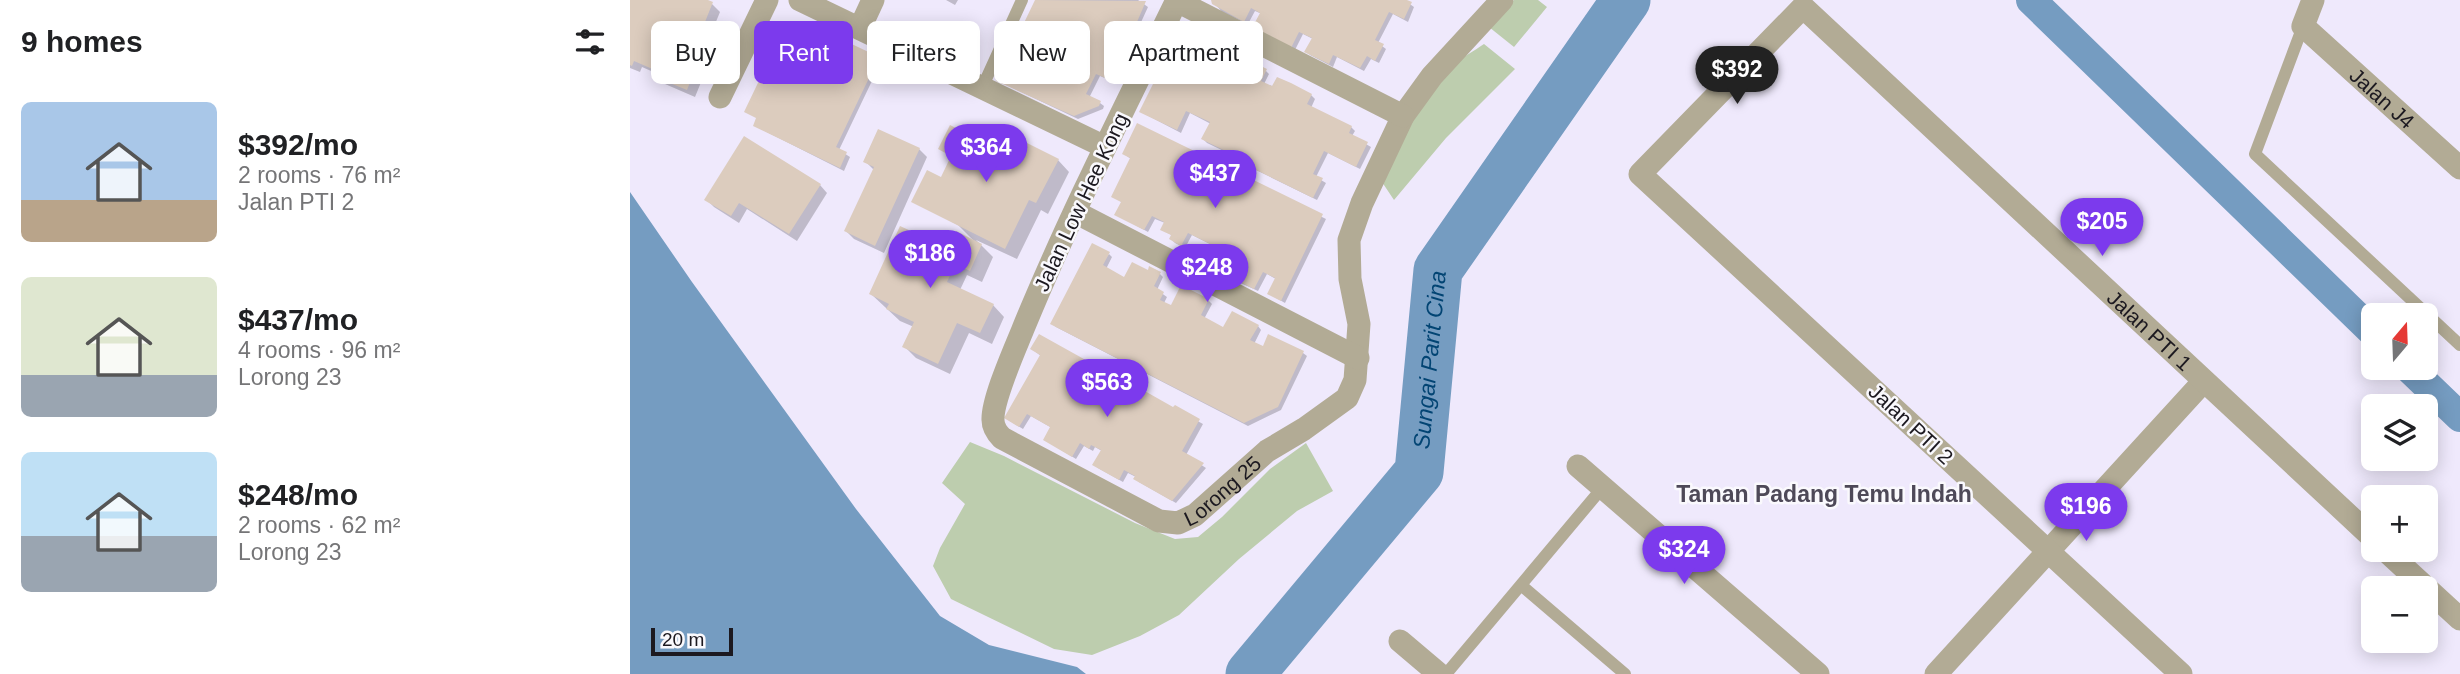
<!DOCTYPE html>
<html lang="en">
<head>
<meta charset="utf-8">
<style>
  :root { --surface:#fff; --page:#f2f2f2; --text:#202124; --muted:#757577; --accent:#7c3aed }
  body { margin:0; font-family:Arial,sans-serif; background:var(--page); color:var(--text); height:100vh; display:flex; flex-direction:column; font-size:26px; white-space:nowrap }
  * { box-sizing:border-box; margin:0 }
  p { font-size:23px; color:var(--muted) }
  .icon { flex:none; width:38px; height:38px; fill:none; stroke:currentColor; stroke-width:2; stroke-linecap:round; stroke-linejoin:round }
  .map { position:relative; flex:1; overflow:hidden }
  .sheet { display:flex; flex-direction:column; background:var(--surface); width:630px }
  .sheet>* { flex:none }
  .guide { position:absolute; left:21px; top:21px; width:665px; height:63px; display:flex; gap:14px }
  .needle { width:46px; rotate:19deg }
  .tools { position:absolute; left:1731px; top:303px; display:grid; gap:14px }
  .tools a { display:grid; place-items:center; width:77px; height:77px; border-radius:10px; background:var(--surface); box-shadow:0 4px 18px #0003; font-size:35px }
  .scale { position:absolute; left:21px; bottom:18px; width:82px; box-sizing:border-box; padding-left:7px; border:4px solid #1c1920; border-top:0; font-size:19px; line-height:24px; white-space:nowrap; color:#1c1920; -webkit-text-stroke:5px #faf9fd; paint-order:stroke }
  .price { position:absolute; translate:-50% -60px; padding:0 16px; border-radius:24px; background:var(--accent); color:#fff; font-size:23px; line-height:46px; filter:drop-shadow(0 2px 4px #0008) }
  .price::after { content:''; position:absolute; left:50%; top:42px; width:21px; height:16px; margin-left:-10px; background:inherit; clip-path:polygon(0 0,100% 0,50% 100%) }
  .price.selected { background:#222; color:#fff }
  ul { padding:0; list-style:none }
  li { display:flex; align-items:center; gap:21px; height:175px; padding:0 21px }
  li span { display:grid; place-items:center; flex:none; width:196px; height:140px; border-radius:10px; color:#555 }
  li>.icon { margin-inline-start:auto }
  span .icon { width:84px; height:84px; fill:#fffc; stroke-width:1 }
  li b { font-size:30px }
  h2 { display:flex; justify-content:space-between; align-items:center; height:84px; padding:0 21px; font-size:30px }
  .chip { padding:0 24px; border-radius:10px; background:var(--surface); box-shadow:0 4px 18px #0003; font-size:24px; line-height:63px }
  .chip.selected { background:var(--accent); color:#fff }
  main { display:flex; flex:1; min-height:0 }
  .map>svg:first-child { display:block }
</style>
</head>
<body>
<main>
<section class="sheet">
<h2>9 homes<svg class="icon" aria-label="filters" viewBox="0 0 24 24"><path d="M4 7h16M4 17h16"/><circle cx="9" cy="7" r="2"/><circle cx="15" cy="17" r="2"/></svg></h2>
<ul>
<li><span style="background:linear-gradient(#a9c7e8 70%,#b9a48a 0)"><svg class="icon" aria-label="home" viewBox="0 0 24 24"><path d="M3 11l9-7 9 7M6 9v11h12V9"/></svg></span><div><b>$392/mo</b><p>2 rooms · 76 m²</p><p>Jalan PTI 2</p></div></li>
<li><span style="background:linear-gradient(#dfe7d0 70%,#9aa5b1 0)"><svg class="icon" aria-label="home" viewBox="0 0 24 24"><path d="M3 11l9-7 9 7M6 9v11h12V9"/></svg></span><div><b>$437/mo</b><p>4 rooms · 96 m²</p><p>Lorong 23</p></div></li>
<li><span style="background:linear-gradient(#bfe0f5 60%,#9aa5b1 0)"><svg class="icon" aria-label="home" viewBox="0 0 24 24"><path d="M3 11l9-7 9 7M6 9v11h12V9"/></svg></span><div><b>$248/mo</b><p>2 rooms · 62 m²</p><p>Lorong 23</p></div></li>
</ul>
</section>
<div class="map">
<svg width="1830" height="674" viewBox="0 0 1830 674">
  <rect width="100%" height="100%" fill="#efe9fc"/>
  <!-- green -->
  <path fill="#bdcdae" d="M884,0H908L917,7L884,47L859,27Z
    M854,44L885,69L816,138L764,200L752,182C771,144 792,95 823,66C832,57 844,51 854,44Z
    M340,442L374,456L505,523L545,539L568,537L592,517L640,469L676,443L703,491L667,511L609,559L549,615L510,636L462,655L424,649L321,599L303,566L310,548L335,504L312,483Z"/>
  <!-- water -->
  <path fill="#759cc1" d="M0,192L62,282L226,509L310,616L359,645L447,667L456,674H0Z"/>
  <!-- shadow -->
  <path fill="#0003" d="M0,0H73L82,4L90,12L69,63L76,70L65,97L35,84L27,76L28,74L12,67L10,72L0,68Z
    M316,0H328L325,5Z
    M406,0H508L518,7L507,31L492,24L482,46L497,54L484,82L470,76L459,98L470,103L474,106L473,109L448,119L368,81Z
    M582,0H774L784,7L778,22L763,14L748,43L756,49L749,63L741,59L734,71L707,57L703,67L680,55L677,51L683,39L673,34L665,50L632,14L625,11L618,24L592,12Z
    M588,45L592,49L581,70L588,73L636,71L639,74L634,84L681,95L685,99L681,108L721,127L725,131L722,136L741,147L730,169L698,153L686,177L696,183L687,200L626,170L623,165L577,143L573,139L581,124L560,113L551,133L511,112Z
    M248,59L251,62L209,150L220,157L214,171L125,126L196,64Z
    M507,125L696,219L655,303L639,294L646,279L637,274L628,291L602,279L598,275L599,273L588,266L593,255L586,252L583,248L584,246L562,235L555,248L545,243L541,239L543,236L532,229L535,223L525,219L518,232L487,215L493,203L483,196L501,159L494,154Z
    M249,131L289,149L297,157L254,253L224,239L216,231L244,170L235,161Z
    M310,149H363L428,160L439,172L418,214L411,210L387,259L346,240L363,257L352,282L337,275L330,290L363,305L374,317L362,344L339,333L320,374L286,358L275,347L284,327L270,321L241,294L319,251L345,242L328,225L283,201L311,179L323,157Z
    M190,185L197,193L167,241L117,209L109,223L84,207L76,199Z
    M479,254L482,257L476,269L495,279L518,273L530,274L533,277L527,290L537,297L534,303L541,308L578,300L582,304L574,319L594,330L628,326L631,330L624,344L634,349L639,336L673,353L677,356L651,410L618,426L426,327L422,324Z
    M402,349L471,371L474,365L498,379L502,383L501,385L573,424L556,455L576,468L546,503L509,482L506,477L498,473L493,482L468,468L464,465L472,451L465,447L463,451L454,446L446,459L415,440L422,428L401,416L393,429L380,421L411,356Z"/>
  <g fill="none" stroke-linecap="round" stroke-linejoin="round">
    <!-- canal -->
    <path stroke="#759cc1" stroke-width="30" d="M1401,0L1743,332
      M1779,368L1830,417"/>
    <!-- river -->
    <path stroke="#759cc1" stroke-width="49" id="s1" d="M620,674L789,472L808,270L996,0"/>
  </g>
  <!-- building -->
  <path fill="#dcccbe" d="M0,0H78L83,2L61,57L69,60L57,90L25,77L27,71L4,61L2,66L0,65Z
    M405,0L516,1L504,29L488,21L479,42L494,49L487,65L480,80L466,74L456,94L471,101L469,106L444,116L366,81Z
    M581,0H777L782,2L774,19L759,12L745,40L754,44L745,61L737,56L730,68L703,55L699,64L674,52L682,38L669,32L661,48L622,28L630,13L621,8L614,22L582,4Z
    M569,34L589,44L578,66L588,71L598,50L637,69L631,81L642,86L647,77L661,83L682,94L677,104L722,126L719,133L738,142L726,167L694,151L683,174L693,178L683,198L620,167L622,164L571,139L580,122L556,111L547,130L509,112L544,42Z
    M207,37L249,57L206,147L217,152L210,168L123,126L126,118L114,112L149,39L195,61Z
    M507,123L693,214L651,301L637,294L645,278L633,272L624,289L596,275L598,272L586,266L592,254L581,248L582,245L558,233L551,246L539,239L541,235L530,230L534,222L522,216L514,230L484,215L491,202L481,197L500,158L492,154Z
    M320,125L364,148L373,131L429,159L406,203L399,200L375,249L281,202L297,170L311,177L321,156L308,149Z
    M248,129L290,148L245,246L214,231L244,167L233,162Z
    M114,136L191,184L159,234L109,203L101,216L74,200Z
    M270,226L318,248L326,231L352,244L340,271L325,264L317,282L364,304L350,333L327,323L308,364L272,347L284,322L256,309L259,304L239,294Z
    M462,243L480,252L473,265L494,277L502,262L518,270L519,266L531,272L524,286L534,292L530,300L541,305L551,285L579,299L571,315L593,327L602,311L629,325L620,340L633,346L638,334L674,351L648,407L614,423L420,324Z
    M409,334L470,368L473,363L499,378L497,381L543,407L545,405L570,419L552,451L574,463L542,501L503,479L505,476L494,470L489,480L462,465L471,450L461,445L459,449L450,443L442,457L413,440L420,427L397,414L389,427L374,418L410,355L400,349Z"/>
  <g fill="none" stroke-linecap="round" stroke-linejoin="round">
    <!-- service -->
    <path stroke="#b2ab95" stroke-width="12" d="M1673,26L1625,154L1830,345
      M352,88L392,0
      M891,585L995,674
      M816,674L973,487"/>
    <!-- minor -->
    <g stroke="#b2ab95" stroke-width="23">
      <path d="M170,0L475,147"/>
      <path id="s2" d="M547,0C494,109 439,217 393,329C385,349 362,400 363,420C363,428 367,433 372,438L529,521L548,523L565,515L637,451L674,429L717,398L725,380L729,324L720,279L719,240L732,203L773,116L802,76L872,0"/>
      <path id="s3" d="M1683,0L1673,26L1830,168"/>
      <path d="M547,1L773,116"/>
      <path d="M230,28L243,0"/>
      <path d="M90,97L137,0"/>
      <path d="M445,212L728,358"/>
      <path d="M948,466L1188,674"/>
      <path d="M1755,550L1830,619"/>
      <path d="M770,641L809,674"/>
      <path d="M1306,674L1573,382"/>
      <path id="s4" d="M1551,674L1010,174L1173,7L1743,538"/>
    </g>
  </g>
  <g text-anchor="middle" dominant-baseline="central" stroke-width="5" stroke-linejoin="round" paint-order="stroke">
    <!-- street labels -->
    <g font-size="21" fill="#1c1920" stroke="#faf9fd">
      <text stroke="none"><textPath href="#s3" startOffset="135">Jalan J4</textPath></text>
      <text transform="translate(451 202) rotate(-65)">Jalan Low Hee Kong</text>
      <text stroke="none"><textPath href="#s4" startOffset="1444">Jalan PTI 1</textPath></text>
      <text transform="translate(1281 424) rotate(43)">Jalan PTI 2</text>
      <text stroke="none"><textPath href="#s2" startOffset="732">Lorong 25</textPath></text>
    </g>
    <!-- water labels -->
    <g font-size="23" font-style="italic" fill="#024473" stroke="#faf9fd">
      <text stroke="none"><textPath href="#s1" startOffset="376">Sungai Parit Cina</textPath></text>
    </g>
    <!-- neighbourhood labels -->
    <g font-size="23" font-weight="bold" fill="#4e4958" stroke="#faf9fd">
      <text x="1194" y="494">Taman Padang Temu Indah</text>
    </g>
  </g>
</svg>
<div class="tools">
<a><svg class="needle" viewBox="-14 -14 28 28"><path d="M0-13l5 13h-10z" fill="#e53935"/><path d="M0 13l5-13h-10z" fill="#757577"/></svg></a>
<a><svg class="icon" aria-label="layers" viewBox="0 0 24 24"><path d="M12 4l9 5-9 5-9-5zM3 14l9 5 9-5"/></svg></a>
<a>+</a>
<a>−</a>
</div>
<div class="scale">20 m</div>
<b class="price selected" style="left:1107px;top:106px">$392</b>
<b class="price" style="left:356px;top:184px">$364</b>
<b class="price" style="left:585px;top:210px">$437</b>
<b class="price" style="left:1472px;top:258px">$205</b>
<b class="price" style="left:300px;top:290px">$186</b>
<b class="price" style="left:577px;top:304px">$248</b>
<b class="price" style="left:477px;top:419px">$563</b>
<b class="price" style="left:1456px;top:543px">$196</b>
<b class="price" style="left:1054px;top:586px">$324</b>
<div class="guide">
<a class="chip">Buy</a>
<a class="chip selected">Rent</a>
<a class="chip">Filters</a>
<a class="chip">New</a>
<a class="chip">Apartment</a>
</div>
</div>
</main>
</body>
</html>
